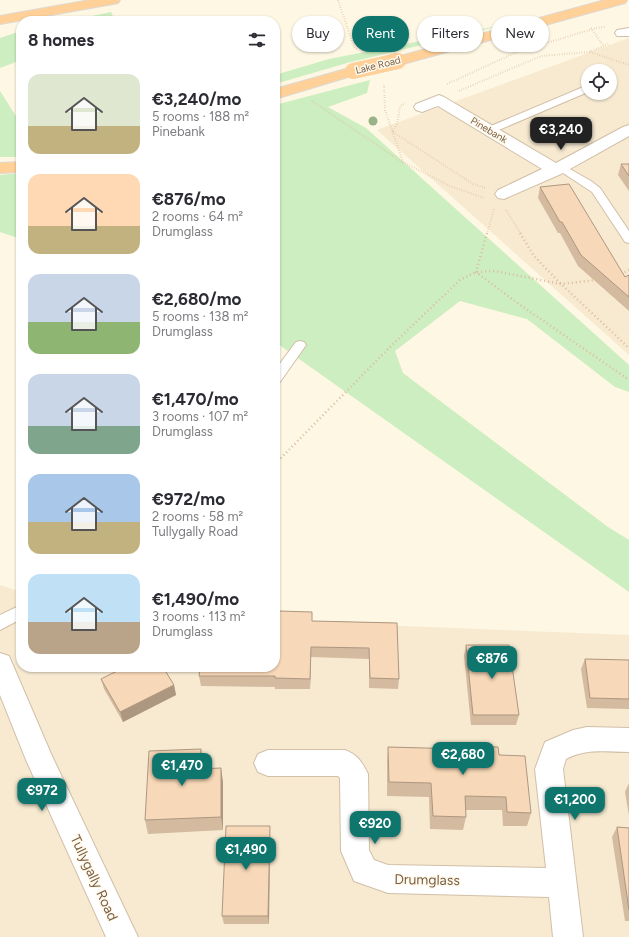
<!DOCTYPE html>
<html lang="en">
<head>
<meta charset="utf-8">
<style>
  :root { --surface:#fff; --page:#f2f2f3; --text:#2b2b33; --muted:#7c7c81; --accent:#0f766e }
  body { margin:0; font-family:Figtree,sans-serif; background:var(--page); color:var(--text); height:100vh; display:flex; flex-direction:column; font-size:15px; white-space:nowrap }
  * { box-sizing:border-box; margin:0 }
  p { font-size:13px; color:var(--muted) }
  .icon { flex:none; width:22px; height:22px; fill:none; stroke:currentColor; stroke-width:2; stroke-linecap:round; stroke-linejoin:round }
  .map { position:relative; flex:1; overflow:hidden }
  .sheet { position:absolute; left:16px; top:16px; width:264px; height:656px; display:flex; flex-direction:column; background:var(--surface); border-radius:16px; box-shadow:0 1px 3px #0004 }
  .sheet>* { flex:none }
  .banner { position:absolute; left:292px; top:16px; width:277px; height:36px; display:flex; gap:8px }
  .buttons { position:absolute; left:581px; top:64px; display:grid; gap:8px }
  .buttons a { display:grid; place-items:center; width:36px; height:36px; border-radius:50%; background:var(--surface); box-shadow:0 1px 3px #0004; font-size:20px }
  .price { position:absolute; translate:-50% -34px; padding:0 9px; border-radius:8px; background:var(--accent); color:#fff; font-size:13px; line-height:26px; filter:drop-shadow(0 1px 2px #0008) }
  .price::after { content:''; position:absolute; left:50%; top:24px; width:12px; height:9px; margin-left:-6px; background:inherit; clip-path:polygon(0 0,100% 0,50% 100%) }
  .price.selected { background:#222; color:#fff }
  ul { padding:0; list-style:none }
  li { display:flex; align-items:center; gap:12px; height:100px; padding:0 12px }
  li span { display:grid; place-items:center; flex:none; width:112px; height:80px; border-radius:12px; color:#555 }
  li>.icon { margin-inline-start:auto }
  span .icon { width:48px; height:48px; fill:#fffc; stroke-width:1 }
  li b { font-size:17px }
  h2 { display:flex; justify-content:space-between; align-items:center; height:48px; padding:0 12px; font-size:17px }
  .pill { padding:0 14px; border-radius:18px; background:var(--surface); box-shadow:0 1px 3px #0004; font-size:14px; line-height:36px }
  .pill.selected { background:var(--accent); color:#fff }
  .map>svg:first-child { display:block }
</style>
</head>
<body>
<div class="map">
<svg width="629" height="937" viewBox="0 0 629 937">
  <rect width="100%" height="100%" fill="#fef7e3"/>
  <!-- residential -->
  <path fill="#f7ead1" fill-rule="evenodd" d="M629,38V355L377,130ZM588,71H610V93H588Z
    M0,585L21,592V667H275V621L629,635V937H0Z"/>
  <!-- green -->
  <path fill="#cdeec0" d="M111,12L115,21H68Z
    M508,24L347,63L275,84V75L329,59Z
    M21,31V60L0,68V38Z
    M370,80L367,93L328,107L366,128L629,365V392L615,387L527,319L460,301L395,351L403,373L608,527L629,540V592L275,342V105Z
    M0,91L21,124V157H0Z
    M21,173V239L0,232V175Z"/>
  <g fill="none" stroke-linecap="round" stroke-linejoin="round">
    <defs>
      <path id="service" d="M588,85V92L494,132L490,133L485,130L486,128Z
        M561,164L591,181L600,188L629,231V243L625,242L592,192L557,169L556,167L557,165Z
        M300,341L304,342L306,345L280,382L275,383V370L296,342Z
        M21,605V619L0,630V615Z"/>
      <path id="minor" d="M629,28V36H617L615,33L617,30Z
        M439,95L444,97L556,163L623,127L629,125V136L561,174L504,199L498,198L495,194L498,190L542,169L438,106L422,112L416,110L414,107L416,104Z
        M587,727L629,728V752C606,752 587,748 566,759L563,769L583,937H553L549,897L388,893L354,881L341,851L340,778L338,776H268L258,772L254,763L258,754L268,750H345C358,755 362,762 368,774L369,850L374,860L388,865L546,868L535,769L545,742L573,730Z"/>
      <path id="tertiary" d="M0,653L9,656L52,756L138,937H106L26,760L0,695Z"/>
      <path id="trunk" d="M90,0H120L118,3L113,4L0,24V16Z
        M605,0H627L625,3L403,64L398,65L393,64L391,61L393,58Z
        M353,67L358,68L360,71L358,74L275,99V89Z
        M21,162V172L0,173V163Z"/>
    </defs>
    <!-- service casing -->
    <use href="#service" stroke="#d1bfa8" stroke-width="2"/>
    <!-- minor casing -->
    <use href="#minor" stroke="#d1bfa8" stroke-width="2"/>
    <!-- tertiary casing -->
    <use href="#tertiary" stroke="#d1bfa8" stroke-width="2"/>
    <!-- trunk casing -->
    <use href="#trunk" stroke="#dfd8d3" stroke-width="2"/>
    <!-- path-far1 -->
    <path stroke="#dcbc9b" stroke-width="2" stroke-dasharray="0.5 2" stroke-linecap="butt" d="M338,0L354,47L357,50
      M591,28L603,45
      M590,52L629,65
      M447,84L517,52L596,28L605,27
      M384,85L385,110L403,162L450,186L484,198
      M459,91L541,56L589,52L609,44
      M312,101L402,162
      M393,131L397,124L400,106L404,104
      M393,132L473,184L486,188
      M506,210L521,234
      M487,234L494,209"/>
    <!-- path -->
    <path stroke="#dcbc9b" stroke-width="2.5" stroke-dasharray="1 3" stroke-linecap="butt" d="M487,233L476,272L516,302L629,380
      M520,233L534,256L561,284L629,348
      M621,274L629,270
      M275,464L390,347L460,280L476,272L495,271L561,284L597,280"/>
    <!-- service -->
    <use href="#service" fill="#fff" fill-rule="evenodd"/>
    <!-- minor -->
    <use href="#minor" fill="#fff" fill-rule="evenodd"/>
    <!-- tertiary -->
    <use href="#tertiary" fill="#fff" fill-rule="evenodd"/>
    <!-- trunk -->
    <use href="#trunk" fill="#ffd097" fill-rule="evenodd"/>
    <defs>
      <path id="trunk-bridge" d="M353,71L398,61"/>
    </defs>
    <!-- trunk-bridge casing -->
    <use href="#trunk-bridge" stroke="#dfd8d3" stroke-width="16" stroke-linecap="butt"/>
    <!-- trunk-bridge -->
    <use href="#trunk-bridge" stroke="#ffd097" stroke-width="16"/>
  </g>
  <!-- trees -->
  <circle fill="#99b287" cx="373" cy="121" r="4.5"/>
  <!-- wall -->
  <path fill="#d4ba9e" d="M621,164H629V191L618,175Z
    M540,187L625,277L629,275V311L578,266L560,233H558L538,198Z
    M312,612V621L397,623L399,679L398,689L369,688V659L311,657L310,689H275V687L201,686L199,676L278,630Z
    M466,645L519,715L516,725H471L464,656Z
    M585,659L629,660V709L587,708L581,669Z
    M101,679L174,685L176,695L123,722L104,689Z
    M461,746L499,755L531,813L527,826H503L502,810H466V817L463,830L430,829L429,797L387,796V761L388,747L460,749Z
    M203,763V769L223,782V830L148,834L145,820Z
    M629,783V816L625,792Z
    M270,826V835L269,924H224L222,916Z
    M617,827L629,828V921H625L612,837Z"/>
  <!-- shaded-wall -->
  <path fill="#ad9781" d="M311,647V657L310,689V679Z
    M174,685L176,695L123,722L120,712Z
    M201,749L203,763L202,783L200,769Z
    M221,768L223,782V830L221,817Z
    M270,826V835L269,924L268,916Z"/>
  <!-- building -->
  <path fill="#f7d8b8" stroke="#ad9781" d="M621,164H629V176Z
    M569,184L625,277L629,275V297L581,255L562,222H560L540,187Z
    M279,611L312,612V621L397,623L399,679L370,678L369,648L311,647L310,679L275,678V676H199L200,667H275V630H278Z
    M466,645H509L519,715H473Z
    M585,659L629,660V699L590,698Z
    M125,667H163L174,685L120,712L101,679Z
    M461,746L498,747L499,755L525,756L531,813L507,812L506,797L465,796L466,817L433,816L431,783L389,782L388,747L461,749Z
    M201,749L200,769L221,768V817L145,820L149,751Z
    M226,826H270L268,916H222Z
    M617,827L629,828V910Z"/>
  <g text-anchor="middle" dominant-baseline="central" stroke-width="3" stroke-linejoin="round" paint-order="stroke">
    <!-- far-street labels -->
    <g font-size="10" fill="#7a5e46" stroke="#fffaec">
      <text transform="translate(378 65) rotate(-14)">Lake Road</text>
      <text transform="translate(489 130) rotate(31)">Pinebank</text>
    </g>
    <!-- near-street labels -->
    <g font-size="14" fill="#7a5e46" stroke="#fffaec">
      <text transform="translate(94 878) rotate(65)">Tullygally Road</text>
      <text transform="translate(427 880) rotate(1)">Drumglass</text>
    </g>
  </g>
</svg>
<div class="buttons">
<a><svg class="icon" aria-label="locate" viewBox="0 0 24 24"><circle cx="12" cy="12" r="6"/><path d="M12 2v4M12 18v4M2 12h4M18 12h4"/></svg></a>
</div>
<b class="price selected" style="left:561px;top:151px">€3,240</b>
<b class="price" style="left:492px;top:680px">€876</b>
<b class="price" style="left:463px;top:776px">€2,680</b>
<b class="price" style="left:182px;top:787px">€1,470</b>
<b class="price" style="left:42px;top:812px">€972</b>
<b class="price" style="left:575px;top:821px">€1,200</b>
<b class="price" style="left:375px;top:845px">€920</b>
<b class="price" style="left:246px;top:871px">€1,490</b>
<div class="banner">
<a class="pill">Buy</a>
<a class="pill selected">Rent</a>
<a class="pill">Filters</a>
<a class="pill">New</a>
</div>
<section class="sheet">
<h2>8 homes<svg class="icon" aria-label="filters" viewBox="0 0 24 24"><path d="M4 7h16M4 17h16"/><circle cx="9" cy="7" r="2"/><circle cx="15" cy="17" r="2"/></svg></h2>
<ul>
<li><span style="background:linear-gradient(#dfe7d0 65%,#c2b280 0)"><svg class="icon" aria-label="home" viewBox="0 0 24 24"><path d="M3 11l9-7 9 7M6 9v11h12V9"/></svg></span><div><b>€3,240/mo</b><p>5 rooms · 188 m²</p><p>Pinebank</p></div></li>
<li><span style="background:linear-gradient(#ffd9b3 65%,#c2b280 0)"><svg class="icon" aria-label="home" viewBox="0 0 24 24"><path d="M3 11l9-7 9 7M6 9v11h12V9"/></svg></span><div><b>€876/mo</b><p>2 rooms · 64 m²</p><p>Drumglass</p></div></li>
<li><span style="background:linear-gradient(#c9d6e8 60%,#8fb573 0)"><svg class="icon" aria-label="home" viewBox="0 0 24 24"><path d="M3 11l9-7 9 7M6 9v11h12V9"/></svg></span><div><b>€2,680/mo</b><p>5 rooms · 138 m²</p><p>Drumglass</p></div></li>
<li><span style="background:linear-gradient(#c9d6e8 65%,#7fa58c 0)"><svg class="icon" aria-label="home" viewBox="0 0 24 24"><path d="M3 11l9-7 9 7M6 9v11h12V9"/></svg></span><div><b>€1,470/mo</b><p>3 rooms · 107 m²</p><p>Drumglass</p></div></li>
<li><span style="background:linear-gradient(#a9c7e8 60%,#c2b280 0)"><svg class="icon" aria-label="home" viewBox="0 0 24 24"><path d="M3 11l9-7 9 7M6 9v11h12V9"/></svg></span><div><b>€972/mo</b><p>2 rooms · 58 m²</p><p>Tullygally Road</p></div></li>
<li><span style="background:linear-gradient(#bfe0f5 60%,#b9a48a 0)"><svg class="icon" aria-label="home" viewBox="0 0 24 24"><path d="M3 11l9-7 9 7M6 9v11h12V9"/></svg></span><div><b>€1,490/mo</b><p>3 rooms · 113 m²</p><p>Drumglass</p></div></li>
</ul>
</section>
</div>
</body>
</html>
